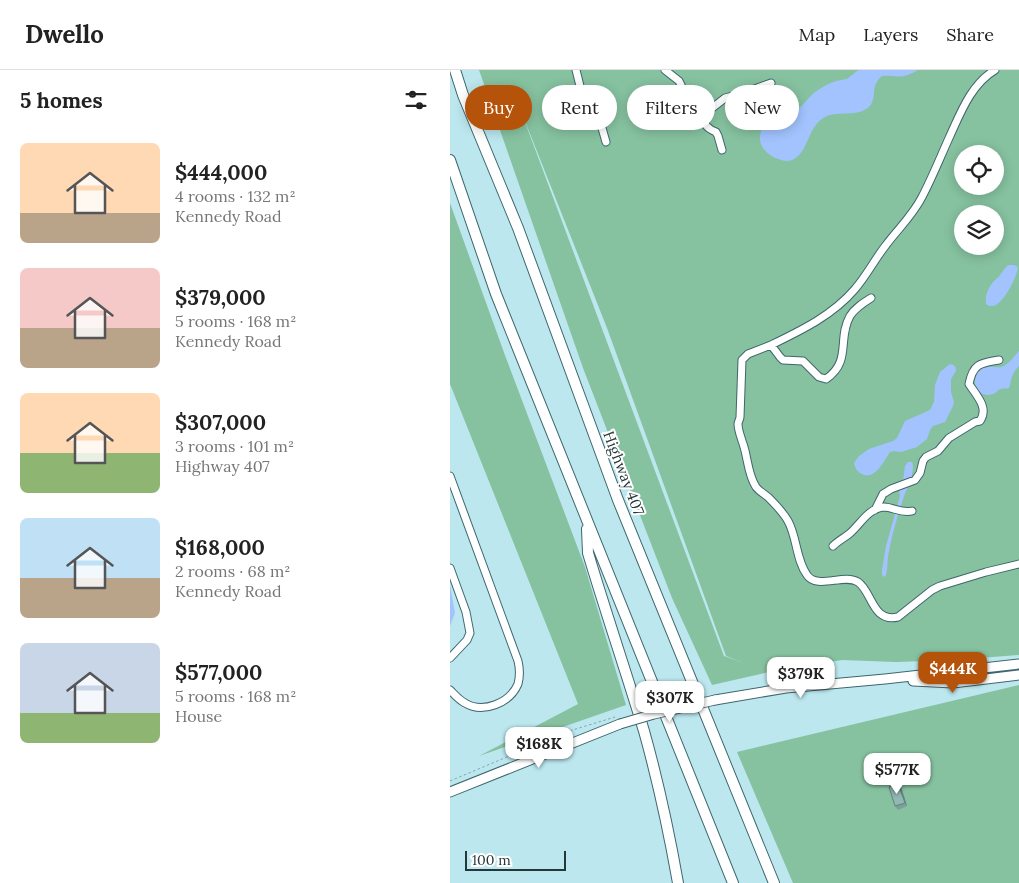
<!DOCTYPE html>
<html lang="en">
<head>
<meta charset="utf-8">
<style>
  :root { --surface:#fff; --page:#f6f6f6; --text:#222; --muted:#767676; --line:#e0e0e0; --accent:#b45309 }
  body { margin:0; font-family:Lora,serif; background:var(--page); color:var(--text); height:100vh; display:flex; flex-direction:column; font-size:19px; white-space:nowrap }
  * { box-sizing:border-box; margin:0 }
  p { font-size:16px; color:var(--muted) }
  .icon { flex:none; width:28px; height:28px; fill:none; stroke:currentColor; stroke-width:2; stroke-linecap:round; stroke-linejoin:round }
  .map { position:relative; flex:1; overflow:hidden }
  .side { display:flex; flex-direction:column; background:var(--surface); width:450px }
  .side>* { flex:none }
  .hud { position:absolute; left:15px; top:15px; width:475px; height:45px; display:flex; gap:10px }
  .tools { position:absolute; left:504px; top:75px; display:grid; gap:10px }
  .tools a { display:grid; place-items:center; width:50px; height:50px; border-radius:50%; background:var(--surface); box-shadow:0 2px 12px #0003; font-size:25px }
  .scale { position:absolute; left:15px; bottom:12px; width:101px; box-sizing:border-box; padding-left:5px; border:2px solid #26373a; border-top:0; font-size:14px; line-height:18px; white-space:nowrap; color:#26373a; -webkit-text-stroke:4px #fff; paint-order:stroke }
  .price { position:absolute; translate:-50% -42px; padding:0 11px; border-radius:10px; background:#fff; color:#222; font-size:16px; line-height:32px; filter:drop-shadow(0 1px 2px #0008) }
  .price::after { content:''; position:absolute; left:50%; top:30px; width:15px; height:11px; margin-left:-8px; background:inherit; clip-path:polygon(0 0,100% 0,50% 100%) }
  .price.active { background:var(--accent); color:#fff }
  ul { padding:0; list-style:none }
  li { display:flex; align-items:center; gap:15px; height:125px; padding:0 20px }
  li span { display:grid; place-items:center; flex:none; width:140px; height:100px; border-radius:8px; color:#555 }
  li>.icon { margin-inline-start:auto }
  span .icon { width:60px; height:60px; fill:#fffc; stroke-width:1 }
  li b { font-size:21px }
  h2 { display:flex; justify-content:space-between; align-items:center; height:60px; padding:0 20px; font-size:21px }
  .pill { padding:0 18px; border-radius:22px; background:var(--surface); box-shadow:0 2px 12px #0003; font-size:18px; line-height:45px }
  .pill.active { background:var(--accent); color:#fff }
  header { display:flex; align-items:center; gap:30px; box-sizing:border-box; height:70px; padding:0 25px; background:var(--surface); border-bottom:1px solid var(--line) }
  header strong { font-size:24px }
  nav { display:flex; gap:28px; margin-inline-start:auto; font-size:18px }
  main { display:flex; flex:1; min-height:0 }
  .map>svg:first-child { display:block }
</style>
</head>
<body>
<header>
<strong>Dwello</strong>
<nav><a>Map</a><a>Layers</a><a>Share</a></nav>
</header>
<main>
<section class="side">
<h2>5 homes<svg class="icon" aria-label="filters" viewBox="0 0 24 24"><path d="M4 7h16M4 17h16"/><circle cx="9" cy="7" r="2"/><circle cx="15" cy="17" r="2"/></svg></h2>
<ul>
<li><span style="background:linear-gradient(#ffd9b3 70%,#b9a48a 0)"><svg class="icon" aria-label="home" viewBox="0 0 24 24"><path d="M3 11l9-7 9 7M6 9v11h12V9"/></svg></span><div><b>$444,000</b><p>4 rooms · 132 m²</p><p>Kennedy Road</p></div></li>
<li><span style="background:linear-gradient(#f6c9c9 60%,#b9a48a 0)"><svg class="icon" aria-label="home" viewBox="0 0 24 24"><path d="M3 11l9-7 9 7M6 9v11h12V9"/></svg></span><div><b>$379,000</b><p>5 rooms · 168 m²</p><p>Kennedy Road</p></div></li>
<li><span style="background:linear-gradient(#ffd9b3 60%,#8fb573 0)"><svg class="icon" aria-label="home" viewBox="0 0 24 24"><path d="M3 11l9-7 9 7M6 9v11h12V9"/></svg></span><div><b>$307,000</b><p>3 rooms · 101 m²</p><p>Highway 407</p></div></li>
<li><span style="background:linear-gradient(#bfe0f5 60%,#b9a48a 0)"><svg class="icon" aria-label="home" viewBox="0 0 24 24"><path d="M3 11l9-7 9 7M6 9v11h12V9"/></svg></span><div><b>$168,000</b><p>2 rooms · 68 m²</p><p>Kennedy Road</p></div></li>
<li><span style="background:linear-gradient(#c9d6e8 70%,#8fb573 0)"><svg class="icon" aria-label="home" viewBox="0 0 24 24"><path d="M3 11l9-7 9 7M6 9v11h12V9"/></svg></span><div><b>$577,000</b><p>5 rooms · 168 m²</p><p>House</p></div></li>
</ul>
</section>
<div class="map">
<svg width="569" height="813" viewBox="0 0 569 813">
  <rect width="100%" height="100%" fill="#bce7ef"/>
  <!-- green -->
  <path fill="#86c2a0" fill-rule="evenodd" d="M29,0H569V585L504,590L446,592L392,590L319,602L262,615L222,528L133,298ZM69,36L157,258L276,586L291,592L274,586ZM512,84H545V116H512ZM512,144H545V176H512Z
    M0,133L56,288L135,497L176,635L29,686L128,634L0,314Z
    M569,615V813H343L287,682Z"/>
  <!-- water -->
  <path fill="#a2c3fe" d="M409,0H468C452,10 447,5 432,6C419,17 428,28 419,37C406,48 388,40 375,47C357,57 359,81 344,89C337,93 332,90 325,88C309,80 304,65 318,51C326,44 337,46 346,40C354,36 359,25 368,20C374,16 380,13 386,11C389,10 393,10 397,9C401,6 405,2 409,0Z
    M558,195H564L568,197C567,207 555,230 546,235C543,236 542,236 539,236L536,234C535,225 538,218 544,211C546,209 549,207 550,205C554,200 553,200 558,195Z
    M569,281V296C561,304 562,309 559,318C557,319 554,318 551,319C546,320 549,321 545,323C536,328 525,323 525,312C525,307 527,302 532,299C538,295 545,298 551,297C559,295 564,286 569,281Z
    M500,294C504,295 506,296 506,301L501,309V322L504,332L503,336L495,352L483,356L480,360L477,369L467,377L451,382L444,381L440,382C434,390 427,408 414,405C408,403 405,398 404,393L409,386L419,379L443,371L447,368L455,351L480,340L484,332L485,315L488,307L490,302Z
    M458,392H462C466,402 456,419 453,429C447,448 441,468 438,487C437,494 438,501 435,507L432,505V500L436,476L450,426L449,420L453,411L455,396Z
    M0,515L5,543L0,556Z"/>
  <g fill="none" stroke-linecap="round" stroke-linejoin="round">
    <defs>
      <path id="minor" d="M126,0L133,28L136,36L148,45L150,51L156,72
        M215,0L229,11L245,44L252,46C254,55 258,59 266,62L268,66L272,80
        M252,46L275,28L291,24L321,13
        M421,228C413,233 405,238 400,246C387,269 402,291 376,309L369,307L353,291L333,290L330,287L321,275C352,260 383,245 405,219C417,205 425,189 436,175C448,159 463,145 472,127C482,108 490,88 499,68C510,44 521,14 545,0
        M321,275L298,284L292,290L290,347C290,349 288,352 288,354C288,361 292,370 294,377C298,390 298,405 306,417C309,421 314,424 318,427C325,434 333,442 338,451C347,467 346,490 357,505C367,520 394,503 408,512C422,521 422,553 448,547L482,520L490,516L536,502L569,494
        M0,406L68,591C70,599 70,606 68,614C60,633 33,644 15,633C9,630 5,625 0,620
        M425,440L433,424L441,419L465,410L470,403L473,391L476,387L488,381L499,368L525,352L530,351C539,338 527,326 519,314C523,293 531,293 549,290
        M383,476C388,471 394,468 399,464C410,455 418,438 434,437C443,437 452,444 462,441
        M0,498L16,542L20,563L17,570L0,588"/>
      <path id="major" d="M463,611L503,613L569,605
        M265,630L336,618L435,609L569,594
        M0,722L170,654"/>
      <path id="highway" d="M5,0L13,25L68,158L168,430L324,813
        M0,90L46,224L283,813
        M137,459L138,483C156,543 176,602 194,661C208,711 219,762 228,813"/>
    </defs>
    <!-- minor casing -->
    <use href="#minor" stroke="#3e666d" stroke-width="9"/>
    <!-- major casing -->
    <use href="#major" stroke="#3e666d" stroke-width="11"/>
    <!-- highway casing -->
    <use href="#highway" stroke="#3e666d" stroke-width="12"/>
    <!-- path -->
    <path stroke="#84a5ab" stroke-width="1" stroke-dasharray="2.5 2.5" stroke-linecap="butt" d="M0,711L116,662L165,647"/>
    <!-- minor -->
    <use href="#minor" stroke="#fff" stroke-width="7"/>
    <!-- major -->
    <use href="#major" stroke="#fff" stroke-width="9"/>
    <!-- highway -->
    <use href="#highway" stroke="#fff" stroke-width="10"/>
    <defs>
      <path id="major-bridge" d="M170,654L204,644L265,630"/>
    </defs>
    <!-- major-bridge casing -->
    <use href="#major-bridge" stroke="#3e666d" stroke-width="11" stroke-linecap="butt"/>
    <!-- major-bridge -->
    <use href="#major-bridge" stroke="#fff" stroke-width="9"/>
  </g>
  <!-- wall -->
  <path fill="#7b9f99" d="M448,714L451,717L457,736L448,740L445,736Z"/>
  <!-- shaded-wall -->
  <path fill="#64827d" d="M448,714L451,717L457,736L455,733Z"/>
  <!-- building -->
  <path fill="#8fb9b2" stroke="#64827d" d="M448,714L455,733L445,736L439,717Z"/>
  <g text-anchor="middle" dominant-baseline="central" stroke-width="4" stroke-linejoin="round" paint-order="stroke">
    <!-- street labels -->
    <g font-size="15" fill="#26373a" stroke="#fff">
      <text transform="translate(174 403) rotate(69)">Highway 407</text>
    </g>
  </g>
</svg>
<div class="tools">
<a><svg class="icon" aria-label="locate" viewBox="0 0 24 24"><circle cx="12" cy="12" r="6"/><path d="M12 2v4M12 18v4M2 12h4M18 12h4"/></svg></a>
<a><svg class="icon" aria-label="layers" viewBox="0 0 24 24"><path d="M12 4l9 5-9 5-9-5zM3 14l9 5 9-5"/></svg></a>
</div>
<div class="scale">100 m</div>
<b class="price active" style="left:503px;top:624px">$444K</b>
<b class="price" style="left:351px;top:629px">$379K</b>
<b class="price" style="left:220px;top:653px">$307K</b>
<b class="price" style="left:89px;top:699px">$168K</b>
<b class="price" style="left:447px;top:725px">$577K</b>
<div class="hud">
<a class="pill active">Buy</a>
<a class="pill">Rent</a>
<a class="pill">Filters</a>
<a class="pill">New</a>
</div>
</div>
</main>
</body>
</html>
